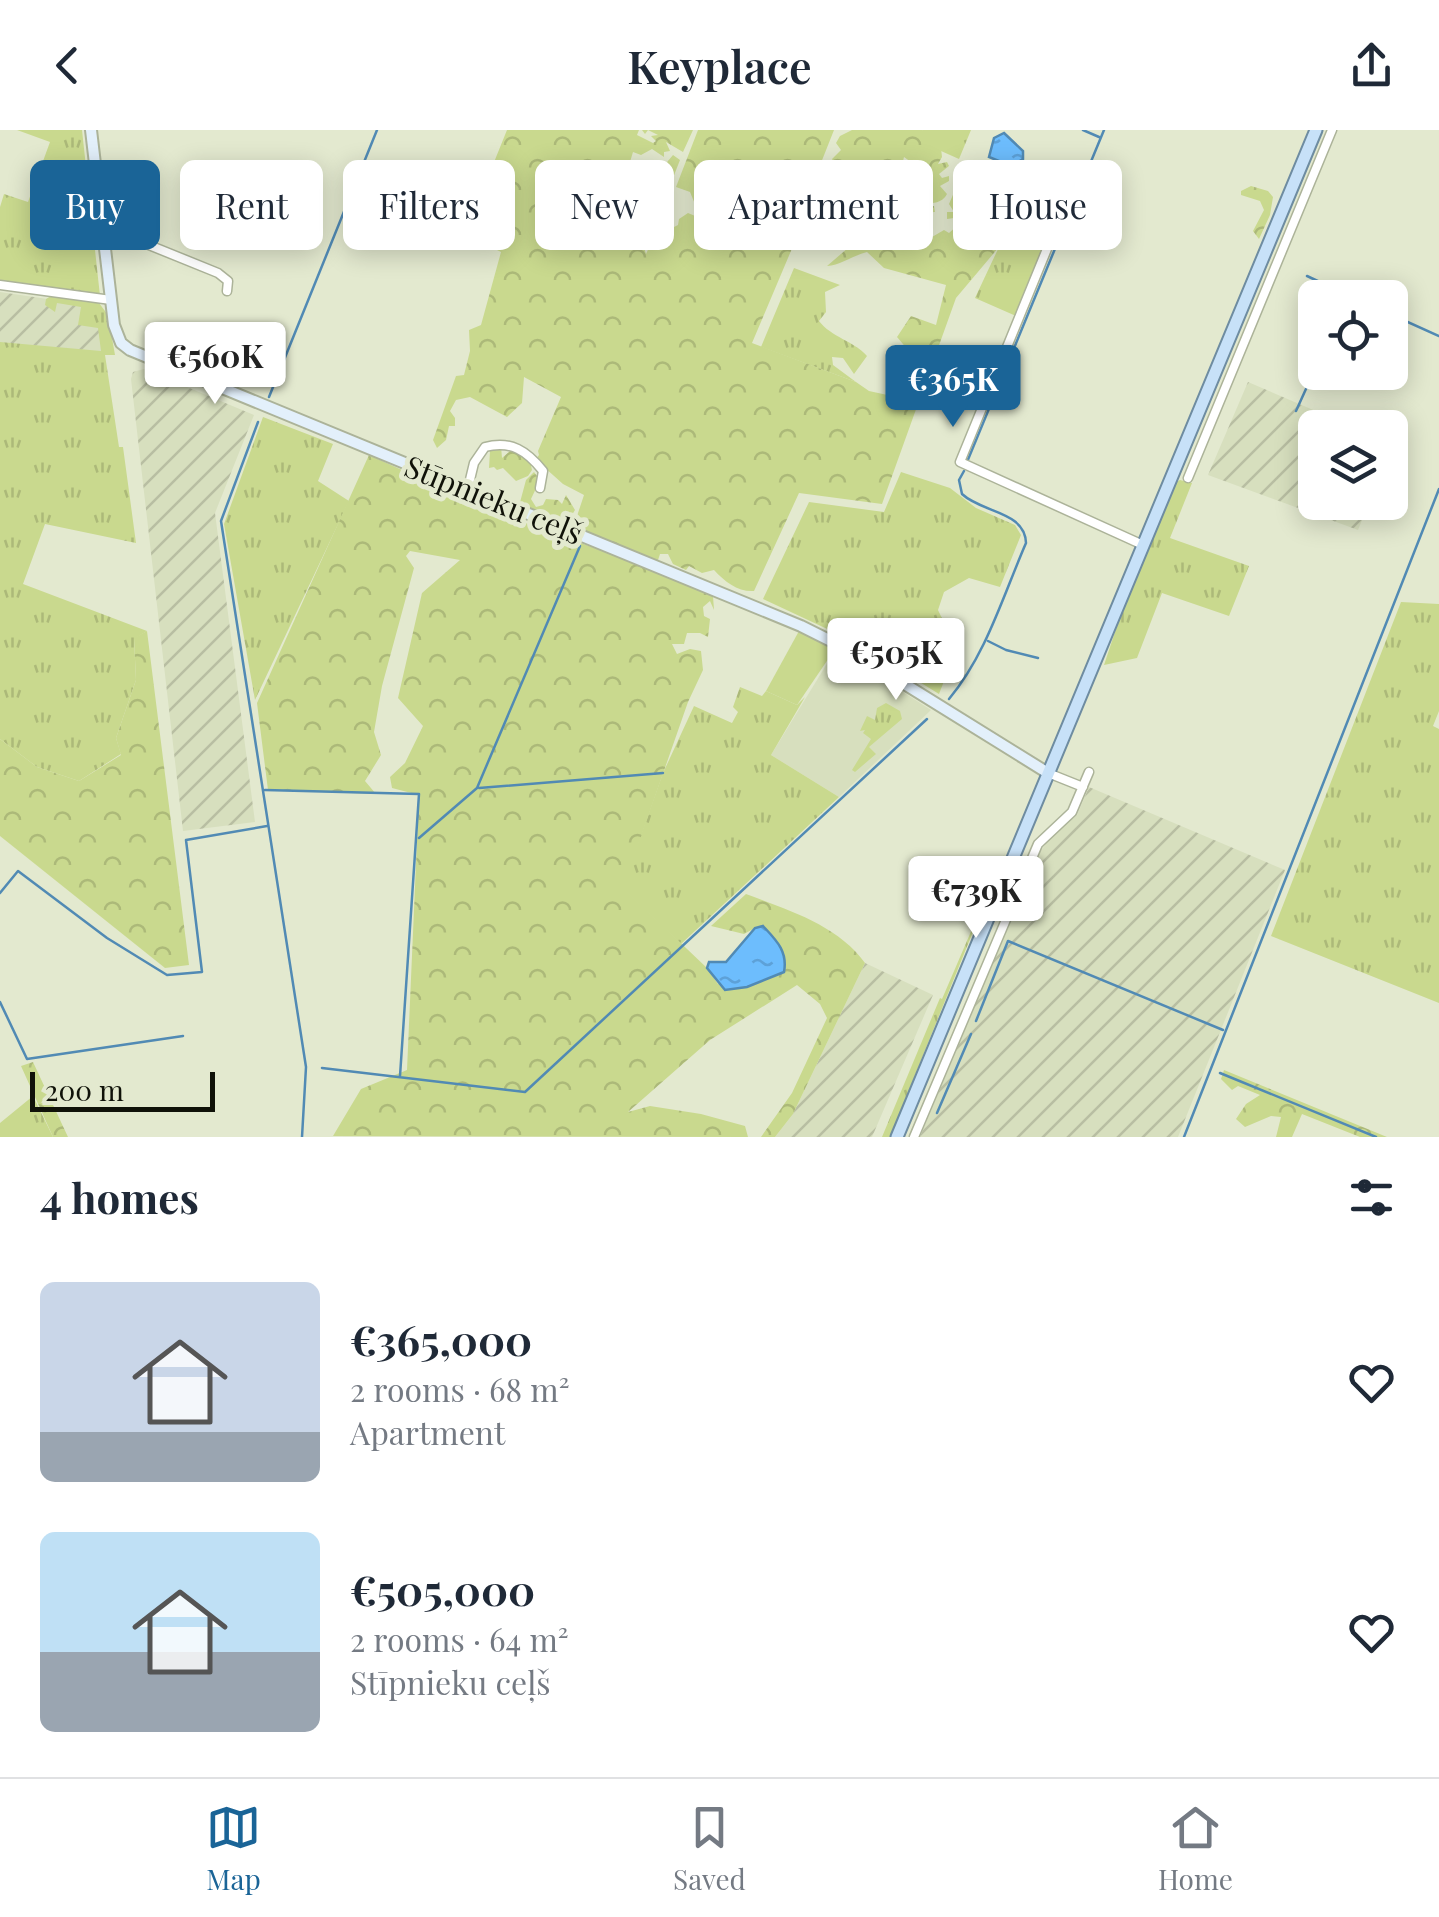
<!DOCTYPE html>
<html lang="en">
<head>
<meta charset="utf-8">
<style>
  :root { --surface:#fff; --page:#f6f6f7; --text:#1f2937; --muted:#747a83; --line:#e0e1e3; --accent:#1a6497 }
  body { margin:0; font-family:"Playfair Display",serif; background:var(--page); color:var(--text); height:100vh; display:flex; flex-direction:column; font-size:38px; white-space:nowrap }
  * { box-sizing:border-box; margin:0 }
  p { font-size:32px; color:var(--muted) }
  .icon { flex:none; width:55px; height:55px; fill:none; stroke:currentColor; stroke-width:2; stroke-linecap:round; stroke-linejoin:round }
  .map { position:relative; height:1007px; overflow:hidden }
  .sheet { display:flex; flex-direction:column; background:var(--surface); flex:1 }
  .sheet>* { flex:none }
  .hud { position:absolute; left:30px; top:30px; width:1380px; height:90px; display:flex; gap:20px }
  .controls { position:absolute; left:1298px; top:150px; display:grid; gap:20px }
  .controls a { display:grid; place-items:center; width:110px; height:110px; border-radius:15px; background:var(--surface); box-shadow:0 5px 25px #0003; font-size:50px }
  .scale { position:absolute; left:30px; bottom:25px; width:185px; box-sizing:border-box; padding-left:10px; border:5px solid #101209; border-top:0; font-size:28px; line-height:35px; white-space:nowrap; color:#101209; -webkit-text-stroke:8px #e3e9cf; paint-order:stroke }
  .price { position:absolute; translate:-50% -85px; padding:0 22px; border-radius:10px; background:#fff; color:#222; font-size:32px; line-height:65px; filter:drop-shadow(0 2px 5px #0008) }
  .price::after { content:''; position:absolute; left:50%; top:60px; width:30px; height:22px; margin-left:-15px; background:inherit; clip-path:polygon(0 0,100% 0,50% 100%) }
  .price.active { background:var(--accent); color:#fff }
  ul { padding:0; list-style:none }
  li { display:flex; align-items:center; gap:30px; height:250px; padding:0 40px }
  li span { display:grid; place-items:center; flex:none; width:280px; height:200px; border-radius:15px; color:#555 }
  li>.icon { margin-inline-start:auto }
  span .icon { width:120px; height:120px; fill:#fffc; stroke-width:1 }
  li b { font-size:42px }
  h2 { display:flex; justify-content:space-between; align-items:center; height:120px; padding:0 40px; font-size:42px }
  .pill { padding:0 35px; border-radius:15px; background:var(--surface); box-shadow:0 5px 25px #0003; font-size:35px; line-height:90px }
  .pill.active { background:var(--accent); color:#fff }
  header { display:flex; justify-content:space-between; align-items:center; height:130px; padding:0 40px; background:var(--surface); font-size:45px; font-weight:600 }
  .dock { display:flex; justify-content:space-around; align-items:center; height:140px; border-top:2px solid var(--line); background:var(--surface); font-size:28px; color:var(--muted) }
  .dock a { display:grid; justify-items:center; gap:5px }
  .dock .active { color:var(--accent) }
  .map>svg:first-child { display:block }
</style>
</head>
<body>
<header><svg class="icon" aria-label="back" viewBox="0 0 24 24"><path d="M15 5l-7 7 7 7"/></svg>Keyplace<svg class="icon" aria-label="share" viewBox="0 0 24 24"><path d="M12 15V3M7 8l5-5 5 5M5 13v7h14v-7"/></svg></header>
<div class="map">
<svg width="1439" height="1007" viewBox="0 0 1439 1007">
  <defs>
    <pattern id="industrial-furrows" width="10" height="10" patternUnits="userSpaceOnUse" patternTransform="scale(2.5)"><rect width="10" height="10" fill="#d7dfbe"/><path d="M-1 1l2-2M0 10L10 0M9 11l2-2" fill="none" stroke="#b8bea2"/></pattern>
    <pattern id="grass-tufts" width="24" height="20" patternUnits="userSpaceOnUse" patternTransform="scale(2.5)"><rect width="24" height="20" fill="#c9d98e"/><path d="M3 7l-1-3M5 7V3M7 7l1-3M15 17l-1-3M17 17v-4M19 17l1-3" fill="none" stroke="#acb979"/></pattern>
    <pattern id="forest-crowns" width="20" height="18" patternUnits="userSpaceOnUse" patternTransform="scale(2.5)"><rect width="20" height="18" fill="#c9d98e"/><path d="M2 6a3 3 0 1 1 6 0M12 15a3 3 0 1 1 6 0" fill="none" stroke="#acb979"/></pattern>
    <pattern id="water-ripples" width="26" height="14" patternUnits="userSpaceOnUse" patternTransform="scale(2.5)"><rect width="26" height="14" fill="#6dbdfd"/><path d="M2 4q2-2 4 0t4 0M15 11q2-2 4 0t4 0" fill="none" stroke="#5da1d8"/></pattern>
  </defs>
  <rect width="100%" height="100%" fill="#e3e9cf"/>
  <!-- built -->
  <path fill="#d7dfbe" d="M836,519L931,580L839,667L771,625Z"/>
  <!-- industrial -->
  <path fill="url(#industrial-furrows)" d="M0,162L95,176L105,224L0,215Z
    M144,239L254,285L215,383L255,692L183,701L131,249L133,242Z
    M1248,252L1353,297L1315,298V372L1354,373L1367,378L1358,400L1208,345Z
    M1089,657L1285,740L1178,1007H920L1038,725L1050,708L1077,685Z
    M865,833L933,865L872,1007H775L793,984Z"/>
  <!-- grass -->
  <path fill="url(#grass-tufts)" d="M17,0H82L100,166L0,150V77L4,64L28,72L50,12Z
    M922,0H971L959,29L941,21V18H928Z
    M1015,83L1051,100L1016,186L975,168L998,119L1015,98Z
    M794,138L840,155L825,162L826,182L819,191C831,207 854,211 867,226L854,244L843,228L832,227L833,235L856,252L761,217Z
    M51,166L99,173L108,185L115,225H105L119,317H123L136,413L45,394L23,454L147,501L134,509L136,550L116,608L121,624L79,651L37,637L0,609V212L101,221L98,198L78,195L81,177L57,173L55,182L45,175L46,169Z
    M263,287L333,314L318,351L349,371L255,570L224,394Z
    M901,342L950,358L976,378L1015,395L1021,405L1000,457L969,448L944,462L938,480L948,501L941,529L946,546L939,564L853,511L763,469L809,372L884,382Z
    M1180,350L1192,353L1170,408L1249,436L1229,486L1162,463L1137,528L1104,535L1121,484L1174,353Z
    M1401,472L1439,474V581L1433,596L1439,599V873L1271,806Z
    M740,557L762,566L766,561L797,575L805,567L771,625L839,667L681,814L622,758L663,643L694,576L732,593L738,582L733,577Z
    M886,573L900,581L902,589L869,617L876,624L855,642L852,640L871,609L863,603L865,600L860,601L867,586L875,590L877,578Z
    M1006,720L890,1007H882L940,868L942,869Z
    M33,966L53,1007H0V993Z"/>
  <!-- forest -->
  <path fill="url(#forest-crowns)" fill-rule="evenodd" d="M507,0H639L637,5L653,13L656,11L651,6L658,5L648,0L645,4L642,0H693L683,22L666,12L670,21L664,22V27L652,19L641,25L633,22L630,32L627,33L638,38H662L673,25L680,30L671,53H664L665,68L656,64L653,70L648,67L661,53L657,49L655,54L645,51L644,46L642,50C631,51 625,44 612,46L626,53L623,58L618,55L620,62L628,65L637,57L646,62L645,67H640L644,74L648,71L654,77L658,69L662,73L643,114L646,124L660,93L670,99L678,95L679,89L688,83L700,88L706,82L701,77L697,79L690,62L676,57L698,0H834L815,48H833L837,53L835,56L843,55L841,71L859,63L872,74L878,72L886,79L893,78L895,84L889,91L896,98L903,97L898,89L901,85C911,96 925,93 932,107L944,100L949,103L959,94L954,88L947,89V82H954L949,74L965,37L970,33L1015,62V98L956,168L882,374L799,363L754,461C738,462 725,452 714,440L702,443L689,436L686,440L673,434L668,424H660L658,430L653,429L519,376L526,350L534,342L540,350L531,369L536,377L543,375L546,369L558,370L562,374L566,365L575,380L570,388L576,389L584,365L563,354L544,337L534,338L532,334L539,325L538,321L561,267L524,247L522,273L507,287L470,267L456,270L450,281L455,288V296H449L446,310L437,318L433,310L456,246L464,245L470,221L469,200L481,195L501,122L465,104ZM810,76L863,105L827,136C841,135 852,126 867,122L884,138L946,155L936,195L911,186L897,207L914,227L892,266L869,261L856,252L752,213Z
    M852,0H922L930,6L929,17L937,14L941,18L942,27L938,34L947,32L949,36L939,44L942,48L949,46V51L940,56L947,64C942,74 931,73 922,74L923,77L934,76L935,82L918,83L902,72L899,60L903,58L907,64V55L915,54L919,60L921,54L912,46L918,37L904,27L901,39L905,43L894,60L898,63V69L886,65L869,51L838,43L832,29L841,20L836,13L840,6Z
    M1251,56L1268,61L1273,67L1270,85L1259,109L1253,101L1264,80L1260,71L1241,65V61Z
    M501,316L502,328L511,320L530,331L532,340L528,346L516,351L503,338L497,340L494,337L489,338L490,321Z
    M369,325L490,380L655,440L713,466L714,480L710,471L703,477L704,486L710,489L708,507L700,503H687L684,514H672L677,524L690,519L701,521L703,540L688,572L623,758L707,838L718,854L784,842C788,818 774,809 755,798L744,804L711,796L746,764C788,780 838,795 865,833L793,984L775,1007H761L792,963L827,888L820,874L797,855L710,910L628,982L650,976L701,984L745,996L748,1007L333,1006L361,959L407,940L419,665L392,658L390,647L405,633L423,596L398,568L422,463L460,430L410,421L406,426L414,438L382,556L374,602L381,625L365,651L376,664L268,660L257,573Z
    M147,501L189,835L165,838L0,706V609L37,637L79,651L121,625L116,608L136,550L134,508Z
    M33,932L68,1007H53L21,936Z
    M1224,940L1387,1007H1360L1302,984L1292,1007H1276L1281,987L1271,986L1245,997L1236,989L1246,974L1260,965L1238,956L1232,960L1221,949Z"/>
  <!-- park -->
  <path fill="#c9d98e" d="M799,501L835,519L797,575L766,561Z"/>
  <!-- water -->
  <path fill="url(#water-ripples)" stroke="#518ab4" stroke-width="2.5" d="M1004,3L1023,21V29L1011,36L989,27L994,8Z
    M763,796C776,810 788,821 784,842L747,857L725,860L707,838L709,832H726L755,798Z"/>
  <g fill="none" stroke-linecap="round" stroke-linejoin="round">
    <!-- stream -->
    <path stroke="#518ab4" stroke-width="2.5" d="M1083,0L1099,7
      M1307,146L1354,168
      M1390,184L1439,206
      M269,267L377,0
      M1296,281L1315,239
      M258,292L221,391L306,937L302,1007
      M967,332L1104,0
      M988,511L1006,520L1038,528
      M949,569C986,525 1003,466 1026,413C1025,381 982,383 962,364L959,350L964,341
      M479,658L663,643
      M265,660L419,664L400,946
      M419,708L477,658L580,416
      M0,763L18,741L107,808L167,845L202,842L186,710L267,696
      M0,872L27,929L183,906
      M976,891L1008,811L1223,900
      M322,938L525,962L927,589
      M1220,943L1376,1007
      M937,983L971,904
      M1184,1007L1439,359"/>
    <defs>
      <path id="street" d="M1058,61V92L960,332L1143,415
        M102,96L218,143L228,151L227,161
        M0,155L111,170
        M1188,348L1332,0
        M468,358L474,333L485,317C511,310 527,321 543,341L540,358
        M1048,643L1083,657
        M914,1007L1038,714L1072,682L1089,642"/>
      <path id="secondary" d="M91,0L114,195L121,213L130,220L801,496L853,522L1048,643"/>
      <path id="primary" d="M897,1007L1316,0"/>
    </defs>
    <!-- street casing -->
    <use href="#street" stroke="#acb399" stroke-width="11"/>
    <!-- secondary casing -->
    <use href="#secondary" stroke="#acb399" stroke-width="14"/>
    <!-- primary casing -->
    <use href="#primary" stroke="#6e8ca1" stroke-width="15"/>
    <!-- street -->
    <use href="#street" stroke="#fff" stroke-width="8"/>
    <!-- secondary -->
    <use href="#secondary" stroke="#e3f0fb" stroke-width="10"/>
    <!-- primary -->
    <use href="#primary" stroke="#c7e1f8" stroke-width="11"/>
  </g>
  <g text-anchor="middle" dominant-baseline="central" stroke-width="10" stroke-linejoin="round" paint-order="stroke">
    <!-- street labels -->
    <g font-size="30" fill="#101209" stroke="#e3e9cf">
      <text transform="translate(494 369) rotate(22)">Stīpnieku ceļš</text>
    </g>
  </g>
</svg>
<div class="controls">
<a><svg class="icon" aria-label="locate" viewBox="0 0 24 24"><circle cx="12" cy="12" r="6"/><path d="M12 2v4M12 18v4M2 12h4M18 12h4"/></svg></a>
<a><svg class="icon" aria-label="layers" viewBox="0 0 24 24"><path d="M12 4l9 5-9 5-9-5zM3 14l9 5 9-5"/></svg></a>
</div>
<div class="scale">200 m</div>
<b class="price" style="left:215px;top:277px">€560K</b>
<b class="price active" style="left:953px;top:300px">€365K</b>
<b class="price" style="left:896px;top:573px">€505K</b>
<b class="price" style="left:976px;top:811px">€739K</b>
<div class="hud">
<a class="pill active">Buy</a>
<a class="pill">Rent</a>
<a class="pill">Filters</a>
<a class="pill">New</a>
<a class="pill">Apartment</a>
<a class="pill">House</a>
</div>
</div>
<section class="sheet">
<h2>4 homes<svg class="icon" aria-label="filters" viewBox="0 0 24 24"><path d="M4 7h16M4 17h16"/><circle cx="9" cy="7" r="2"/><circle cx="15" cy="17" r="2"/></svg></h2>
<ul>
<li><span style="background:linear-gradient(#c9d6e8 75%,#9aa5b1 0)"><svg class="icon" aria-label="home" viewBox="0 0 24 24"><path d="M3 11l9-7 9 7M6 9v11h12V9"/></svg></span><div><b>€365,000</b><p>2 rooms · 68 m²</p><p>Apartment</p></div><svg class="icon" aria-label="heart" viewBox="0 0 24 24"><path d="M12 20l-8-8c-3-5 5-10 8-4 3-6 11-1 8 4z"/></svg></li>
<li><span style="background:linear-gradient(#bfe0f5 60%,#9aa5b1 0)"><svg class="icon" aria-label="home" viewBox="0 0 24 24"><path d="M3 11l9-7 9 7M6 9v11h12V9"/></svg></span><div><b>€505,000</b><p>2 rooms · 64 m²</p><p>Stīpnieku ceļš</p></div><svg class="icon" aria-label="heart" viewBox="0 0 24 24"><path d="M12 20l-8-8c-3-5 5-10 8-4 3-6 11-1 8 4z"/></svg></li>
</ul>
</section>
<nav class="dock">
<a class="active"><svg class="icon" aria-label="map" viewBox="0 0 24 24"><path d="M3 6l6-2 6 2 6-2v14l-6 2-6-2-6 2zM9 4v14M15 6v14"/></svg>Map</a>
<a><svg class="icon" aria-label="saved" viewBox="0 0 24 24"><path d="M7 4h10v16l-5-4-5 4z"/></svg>Saved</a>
<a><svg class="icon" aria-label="home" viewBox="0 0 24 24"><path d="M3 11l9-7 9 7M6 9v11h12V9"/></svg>Home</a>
</nav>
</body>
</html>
